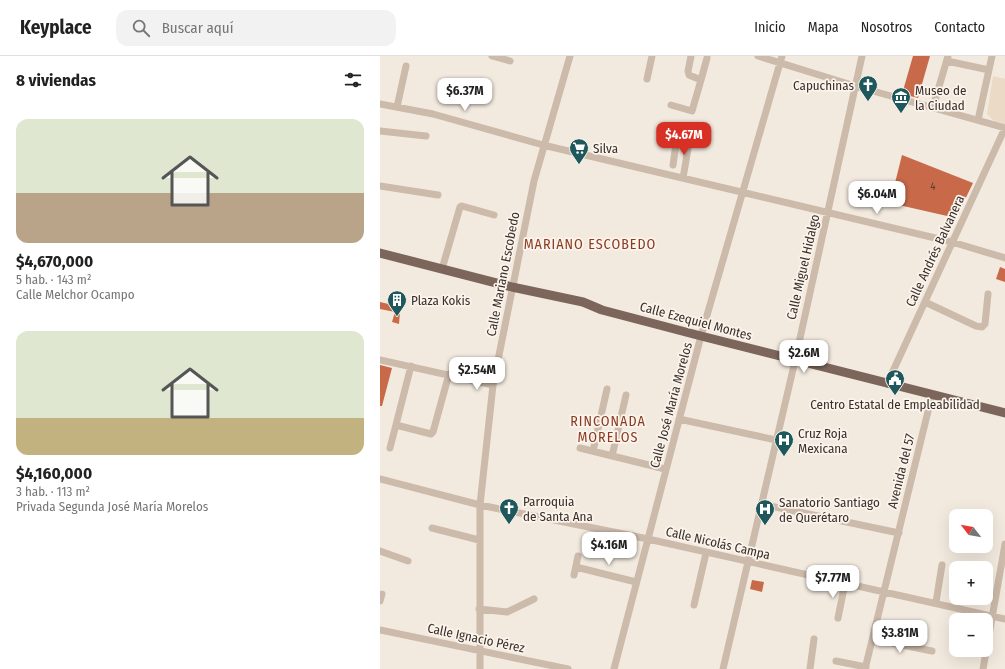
<!DOCTYPE html>
<html lang="es">
<head>
<meta charset="utf-8">
<style>
  :root { --surface:#fff; --page:#f2f2f2; --text:#222; --muted:#767676; --line:#e0e0e0; --accent:#d93025 }
  body { margin:0; font-family:"Fira Sans Condensed",sans-serif; background:var(--page); color:var(--text); height:100vh; display:flex; flex-direction:column; font-size:15px; white-space:nowrap }
  * { box-sizing:border-box; margin:0 }
  p { font-size:13px; color:var(--muted) }
  .icon { flex:none; width:22px; height:22px; fill:none; stroke:currentColor; stroke-width:2; stroke-linecap:round; stroke-linejoin:round }
  .map { position:relative; flex:1; overflow:hidden }
  .sheet { display:flex; flex-direction:column; background:var(--surface); width:380px }
  .sheet>* { flex:none }
  .needle { width:26px; rotate:301deg }
  .tools { position:absolute; left:569px; top:453px; display:grid; gap:8px }
  .tools a { display:grid; place-items:center; width:44px; height:44px; border-radius:8px; background:var(--surface); box-shadow:0 4px 16px #0002; font-size:20px }
  .price { position:absolute; translate:-50% -34px; padding:0 9px; border-radius:8px; background:#fff; color:#222; font-size:13px; line-height:26px; filter:drop-shadow(0 1px 2px #0008) }
  .price::after { content:''; position:absolute; left:50%; top:24px; width:12px; height:9px; margin-left:-6px; background:inherit; clip-path:polygon(0 0,100% 0,50% 100%) }
  .price.selected { background:var(--accent); color:#fff }
  ul { padding:0; list-style:none }
  li { display:grid; align-content:center; gap:8px; height:212px; padding:0 16px }
  li span { display:grid; place-items:center; height:124px; border-radius:12px; color:#555 }
  li>.icon { margin-inline-start:auto }
  span .icon { width:72px; height:72px; fill:#fffc; stroke-width:1 }
  li b { font-size:17px }
  h2 { display:flex; justify-content:space-between; align-items:center; height:48px; padding:0 16px; font-size:17px }
  header { display:flex; align-items:center; gap:24px; box-sizing:border-box; height:56px; padding:0 20px; background:var(--surface); border-bottom:1px solid var(--line) }
  header strong { font-size:19px }
  nav { display:flex; gap:22px; margin-inline-start:auto; font-size:14px }
  .search { width:280px; height:36px; background:var(--page); display:flex; align-items:center; gap:10px; box-sizing:border-box; padding:0 14px; border-radius:12px; color:var(--muted); font-size:15px }
  main { display:flex; flex:1; min-height:0 }
  .map>svg:first-child { display:block }
</style>
</head>
<body>
<header>
<strong>Keyplace</strong>
<div class="search"><svg class="icon" aria-label="search" viewBox="0 0 24 24"><circle cx="10" cy="10" r="6"/><path d="M15 15l6 6"/></svg>Buscar aquí</div>
<nav><a>Inicio</a><a>Mapa</a><a>Nosotros</a><a>Contacto</a></nav>
</header>
<main>
<section class="sheet">
<h2>8 viviendas<svg class="icon" aria-label="filters" viewBox="0 0 24 24"><path d="M4 7h16M4 17h16"/><circle cx="9" cy="7" r="2"/><circle cx="15" cy="17" r="2"/></svg></h2>
<ul>
<li><span style="background:linear-gradient(#dfe7d0 60%,#b9a48a 0)"><svg class="icon" aria-label="home" viewBox="0 0 24 24"><path d="M3 11l9-7 9 7M6 9v11h12V9"/></svg></span><div><b>$4,670,000</b><p>5 hab. · 143 m²</p><p>Calle Melchor Ocampo</p></div></li>
<li><span style="background:linear-gradient(#dfe7d0 70%,#c2b280 0)"><svg class="icon" aria-label="home" viewBox="0 0 24 24"><path d="M3 11l9-7 9 7M6 9v11h12V9"/></svg></span><div><b>$4,160,000</b><p>3 hab. · 113 m²</p><p>Privada Segunda José María Morelos</p></div></li>
</ul>
</section>
<div class="map">
<svg width="625" height="613" viewBox="0 0 625 613">
  <rect width="100%" height="100%" fill="#f3eadf"/>
  <!-- plaza -->
  <path fill="#ebdbc6" d="M613,20L625,23V68L614,65L607,58Z"/>
  <!-- building -->
  <path fill="#c86949" d="M533,0H550L538,42L522,38Z
    M522,99L593,127L576,162L510,147Z
    M620,211L625,213V226L616,223Z
    M18,244H21L19,268L12,266L15,256L0,253V246L17,250Z
    M0,309L12,312L2,350H0Z
    M372,524L384,526L382,536L370,533Z"/>
  <g fill="none" stroke-linecap="round" stroke-linejoin="round">
    <!-- minor -->
    <path stroke="#ccbaaa" stroke-width="7" d="M112,0L130,5
      M311,0L308,15L309,19L321,24L327,2
      M378,0L475,30L625,72L507,328
      M567,5L609,14
      M267,23L272,0
      M0,48L53,58L163,89L572,186L625,202
      M291,49L312,55L321,24
      M17,51L26,10
      M553,51L568,0
      M598,64L612,0
      M0,75L46,80
      M287,86L306,90L308,93L303,122
      M293,109L296,88
      M0,130L58,139
      M62,213L80,151L82,150L114,159
      M545,246L596,270L602,271L605,268L608,238
      M0,304L113,329
      M299,363L396,384
      M16,369L51,378L53,376L69,318
      M10,392L31,310
      M200,392L285,413
      M213,395L227,333
      M232,400L246,339
      M0,423L100,449L268,483L625,563
      M381,448L519,477
      M52,472L99,484
      M0,495L28,505
      M196,511L256,526
      M194,519L198,500
      M0,545L2,538
      M556,546L562,509
      M314,549L326,497
      M99,553L127,556L154,543
      M458,562L465,527
      M0,574L188,613
      M493,583L552,595
      M456,605L486,611
      M100,613V449L113,329L154,125L190,0
      M234,613L321,280L402,0
      M343,613L415,305L482,0
      M430,613L434,583
      M485,613L552,339
      M603,613L625,488"/>
    <!-- major -->
    <path stroke="#7c665b" stroke-width="9" d="M0,197L132,231L203,246L222,254L321,280L625,357"/>
  </g>
  <!-- icons -->
  <defs>
    <symbol id="church-pin" viewBox="-11 -11 22 30"><path d="M0 17L-7.5 6A9.5 9.5 0 1 1 7.5 6Z" fill="#1e575c" stroke="#fbf4ec"/><path d="M-1.2-6h2.4v3.5h3.3v2.4h-3.3V6h-2.4V-.1h-3.3v-2.4h3.3Z" fill="#fff"/></symbol>
    <symbol id="museum-pin" viewBox="-11 -11 22 30"><path d="M0 17L-7.5 6A9.5 9.5 0 1 1 7.5 6Z" fill="#1e575c" stroke="#fbf4ec"/><path d="M0-6L6-3V-2H-6V-3ZM-5-1h2V3h-2ZM-1-1h2V3h-2ZM3-1h2V3H3ZM-6 4H6V6H-6Z" fill="#fff"/></symbol>
    <symbol id="supermarket-pin" viewBox="-11 -11 22 30"><path d="M0 17L-7.5 6A9.5 9.5 0 1 1 7.5 6Z" fill="#1e575c" stroke="#fbf4ec"/><path d="M-6-5.5h2.5l.6 2H6L4.5 2H-2.5L-4.4-4H-6ZM-1.5 3.2a1.3 1.3 0 1 0 .1 0ZM3 3.2a1.3 1.3 0 1 0 .1 0Z" fill="#fff"/></symbol>
    <symbol id="building-pin" viewBox="-11 -11 22 30"><path d="M0 17L-7.5 6A9.5 9.5 0 1 1 7.5 6Z" fill="#1e575c" stroke="#fbf4ec"/><path d="M-4-6H4V6H1V3H-1V6H-4ZM-2.5-4.3h1.7v1.8h-1.7ZM.8-4.3h1.7v1.8H.8ZM-2.5-1h1.7V.8h-1.7ZM.8-1h1.7V.8H.8Z" fill="#fff"/></symbol>
    <symbol id="civic-pin" viewBox="-11 -11 22 30"><path d="M0 17L-7.5 6A9.5 9.5 0 1 1 7.5 6Z" fill="#1e575c" stroke="#fbf4ec"/><path d="M-.6-6.5H3V-4.5H.6V-3L4-1V1h2V6H-6V1h2V-1L-.6-3ZM-1.2 2.5V6h2.4V2.5Z" fill="#fff"/></symbol>
    <symbol id="hospital-pin" viewBox="-11 -11 22 30"><path d="M0 17L-7.5 6A9.5 9.5 0 1 1 7.5 6Z" fill="#1e575c" stroke="#fbf4ec"/><path d="M-5-5h3v3.5h4V-5h3V5h-3V1.5h-4V5h-3Z" fill="#fff"/></symbol>
  </defs>
  <g fill-rule="evenodd">
    <use href="#church-pin" x="477" y="18" width="22" height="30"/>
    <use href="#museum-pin" x="510" y="30" width="22" height="30"/>
    <use href="#supermarket-pin" x="188" y="81" width="22" height="30"/>
    <use href="#building-pin" x="6" y="233" width="22" height="30"/>
    <use href="#civic-pin" x="504" y="312" width="22" height="30"/>
    <use href="#hospital-pin" x="393" y="373" width="22" height="30"/>
    <use href="#church-pin" x="118" y="441" width="22" height="30"/>
    <use href="#hospital-pin" x="374" y="442" width="22" height="30"/>
  </g>
  <g text-anchor="middle" dominant-baseline="central" stroke-width="3.5" stroke-linejoin="round" paint-order="stroke">
    <!-- number labels -->
    <g font-size="11" fill="#5e3e32">
      <text x="553" y="130">4</text>
    </g>
    <!-- poi labels -->
    <g font-size="13" fill="#3a2f2a" stroke="#fbf4ec" text-anchor="start">
      <text x="474" y="29" text-anchor="end">Capuchinas</text>
      <text x="535" y="34">Museo de<tspan x="535" dy="15">la Ciudad</tspan></text>
      <text x="213" y="92">Silva</text>
      <text x="31" y="244">Plaza Kokis</text>
      <text x="515" y="348" text-anchor="middle">Centro Estatal de Empleabilidad</text>
      <text x="418" y="377">Cruz Roja<tspan x="418" dy="15">Mexicana</tspan></text>
      <text x="143" y="445">Parroquia<tspan x="143" dy="15">de Santa Ana</tspan></text>
      <text x="399" y="446">Sanatorio Santiago<tspan x="399" dy="15">de Querétaro</tspan></text>
    </g>
    <!-- street labels -->
    <g font-size="13" fill="#3a2f2a" stroke="#fbf4ec">
      <text transform="translate(555 195) rotate(-65)">Calle Andrés Balvanera</text>
      <text transform="translate(423 211) rotate(-77)">Calle Miguel Hidalgo</text>
      <text transform="translate(123 218) rotate(-79)">Calle Mariano Escobedo</text>
      <text transform="translate(316 265) rotate(15)">Calle Ezequiel Montes</text>
      <text transform="translate(291 349) rotate(-75)">Calle José María Morelos</text>
      <text transform="translate(521 415) rotate(-76)">Avenida del 57</text>
      <text transform="translate(338 487) rotate(13)">Calle Nicolás Campa</text>
      <text transform="translate(96 582) rotate(12)">Calle Ignacio Pérez</text>
    </g>
    <!-- neighbourhood labels -->
    <g font-size="14" letter-spacing="1" fill="#8a3b21" stroke="#fbf4ec">
      <text x="210" y="188">MARIANO ESCOBEDO</text>
      <text x="228" y="365">RINCONADA<tspan x="228" dy="16">MORELOS</tspan></text>
    </g>
  </g>
</svg>
<div class="tools">
<a><svg class="needle" viewBox="-14 -14 28 28"><path d="M0-13l5 13h-10z" fill="#e53935"/><path d="M0 13l5-13h-10z" fill="#767676"/></svg></a>
<a>+</a>
<a>−</a>
</div>
<b class="price" style="left:85px;top:56px">$6.37M</b>
<b class="price selected" style="left:304px;top:100px">$4.67M</b>
<b class="price" style="left:497px;top:159px">$6.04M</b>
<b class="price" style="left:424px;top:318px">$2.6M</b>
<b class="price" style="left:97px;top:335px">$2.54M</b>
<b class="price" style="left:229px;top:510px">$4.16M</b>
<b class="price" style="left:453px;top:543px">$7.77M</b>
<b class="price" style="left:520px;top:598px">$3.81M</b>
</div>
</main>
</body>
</html>
